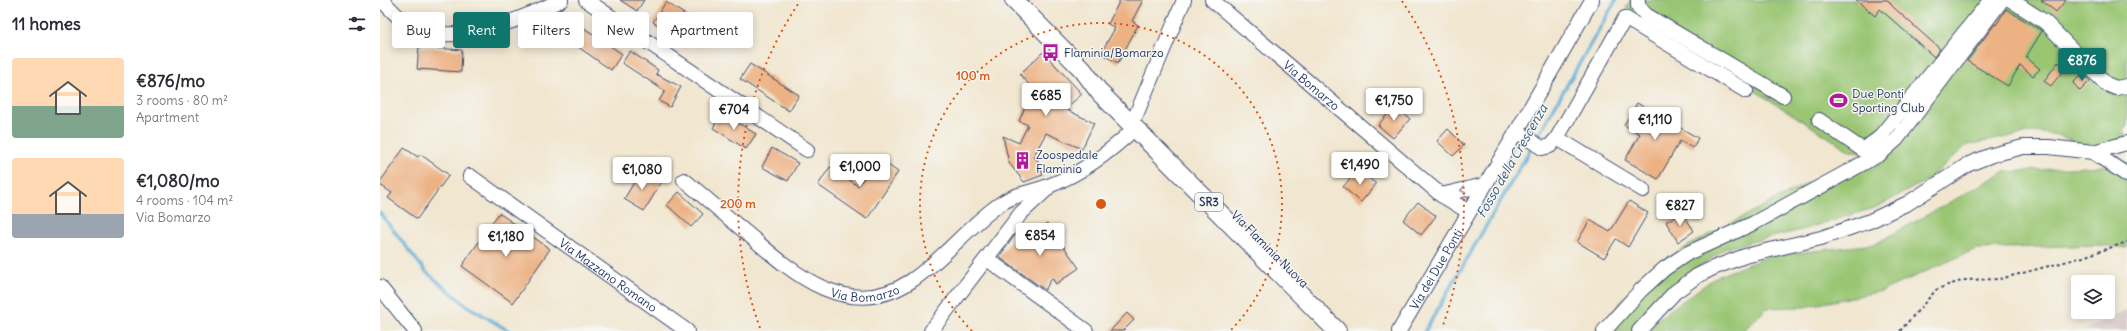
<!DOCTYPE html>
<html lang="en">
<head>
<meta charset="utf-8">
<style>
  :root { --surface:#fff; --page:#f7f7f7; --text:#2b2b33; --muted:#7c7c81; --accent:#0f766e }
  body { margin:0; font-family:Delius,sans-serif; background:var(--page); color:var(--text); height:100vh; display:flex; flex-direction:column; font-size:15px; white-space:nowrap }
  * { box-sizing:border-box; margin:0 }
  p { font-size:13px; color:var(--muted) }
  .icon { flex:none; width:22px; height:22px; fill:none; stroke:currentColor; stroke-width:2; stroke-linecap:round; stroke-linejoin:round }
  .map { position:relative; flex:1; overflow:hidden }
  .details { display:flex; flex-direction:column; background:var(--surface); width:380px }
  .details>* { flex:none }
  .guide { position:absolute; left:12px; top:12px; width:380px; height:36px; display:flex; gap:8px }
  .buttons { position:absolute; left:1691px; top:275px; display:grid; gap:8px }
  .buttons a { display:grid; place-items:center; width:44px; height:44px; border-radius:4px; background:var(--surface); box-shadow:0 2px 10px #0003; font-size:20px }
  .price { position:absolute; translate:-50% -34px; padding:0 9px; border-radius:4px; background:#fff; color:#222; font-size:13px; line-height:26px; filter:drop-shadow(0 1px 2px #0008) }
  .price::after { content:''; position:absolute; left:50%; top:24px; width:12px; height:9px; margin-left:-6px; background:inherit; clip-path:polygon(0 0,100% 0,50% 100%) }
  .price.active { background:var(--accent); color:#fff }
  ul { padding:0; list-style:none }
  li { display:flex; align-items:center; gap:12px; height:100px; padding:0 12px }
  li span { display:grid; place-items:center; flex:none; width:112px; height:80px; border-radius:4px; color:#555 }
  li>.icon { margin-inline-start:auto }
  span .icon { width:48px; height:48px; fill:#fffc; stroke-width:1 }
  li b { font-size:17px }
  h2 { display:flex; justify-content:space-between; align-items:center; height:48px; padding:0 12px; font-size:17px }
  .pill { padding:0 14px; border-radius:4px; background:var(--surface); box-shadow:0 2px 10px #0003; font-size:14px; line-height:36px }
  .pill.active { background:var(--accent); color:#fff }
  main { display:flex; flex:1; min-height:0 }
  .map>svg:first-child { display:block }
</style>
</head>
<body>
<main>
<section class="details">
<h2>11 homes<svg class="icon" aria-label="filters" viewBox="0 0 24 24"><path d="M4 7h16M4 17h16"/><circle cx="9" cy="7" r="2"/><circle cx="15" cy="17" r="2"/></svg></h2>
<ul>
<li><span style="background:linear-gradient(#ffd9b3 60%,#7fa58c 0)"><svg class="icon" aria-label="home" viewBox="0 0 24 24"><path d="M3 11l9-7 9 7M6 9v11h12V9"/></svg></span><div><b>€876/mo</b><p>3 rooms · 80 m²</p><p>Apartment</p></div></li>
<li><span style="background:linear-gradient(#ffd9b3 70%,#9aa5b1 0)"><svg class="icon" aria-label="home" viewBox="0 0 24 24"><path d="M3 11l9-7 9 7M6 9v11h12V9"/></svg></span><div><b>€1,080/mo</b><p>4 rooms · 104 m²</p><p>Via Bomarzo</p></div></li>
</ul>
</section>
<div class="map">
<svg width="1747" height="331" viewBox="0 0 1747 331">
  <rect width="100%" height="100%" fill="#f6f6f2"/>
  <filter id="ink" filterUnits="userSpaceOnUse"><feTurbulence type="fractalNoise" baseFrequency=".025" numOctaves="2"/><feDisplacementMap in="SourceGraphic" scale="8" xChannelSelector="R" yChannelSelector="G"/><feConvolveMatrix kernelMatrix="1 2 1 2 8 2 1 2 1" color-interpolation-filters="sRGB"/></filter>
  <filter id="wash" filterUnits="userSpaceOnUse"><feTurbulence type="fractalNoise" baseFrequency=".012" numOctaves="4" result="noise"/><feDisplacementMap in="SourceGraphic" scale="16" xChannelSelector="R" yChannelSelector="G"/><feGaussianBlur stdDeviation="0.9" result="paint"/><feColorMatrix in="noise" values="0 0 0 0 0 0 0 0 0 0 0 0 0 0 0 0 0 1.4 0 .05"/><feComposite in="paint" operator="in"/></filter>
  <g filter="url(#wash)">
    <rect width="100%" height="100%" fill="#f1e6cf"/>
    <!-- industrial -->
    <path fill="#d2bfc0" d="M1747,310V331H1703L1745,311Z"/>
    <!-- green -->
    <path fill="#9ac673" stroke="#5a7a68" d="M1250,0H1611L1484,152L1470,151L1246,9Z
      M1617,0H1747V125L1743,130L1747,138L1713,149L1678,135L1653,132L1587,145L1549,179L1497,207L1421,230L1346,248L1284,292L1251,331H1215L1253,288L1278,264L1313,243L1495,148L1516,129Z
      M1747,162V248L1718,245L1596,249L1502,291L1424,307L1387,308L1363,331H1265L1272,323L1336,277L1389,256L1495,244L1624,172L1738,165Z"/>
    <g fill="none" stroke-linecap="round" stroke-linejoin="round">
      <!-- stream -->
      <path stroke="#5badd6" stroke-width="3.5" d="M1156,139L1236,0
        M0,213L46,272L86,305L129,331
        M1045,331L1153,145"/>
    </g>
    <g id="blocks">
      <!-- building -->
      <path fill="#edb284" d="M240,0H264L257,11Z
        M740,0H763L752,21L758,25L738,63L721,53L735,28L728,24Z
        M1476,0H1508L1513,7L1560,49L1554,57L1500,9L1495,16Z
        M1661,0H1686L1676,12Z
        M286,2L310,18L298,38L273,22Z
        M1626,9L1662,31L1646,57L1660,69L1653,76L1640,65L1628,86L1587,61L1615,24L1616,25Z
        M204,28L242,54L231,70L194,44Z
        M39,47L82,50L81,72L37,69Z
        M250,51L278,70L276,74L301,87L290,107L279,101L285,91L242,63Z
        M663,52L702,94L685,109L714,123L702,149L666,133L653,157L657,159L663,175L644,182L629,163L623,136L639,143L648,125L639,121L653,89L640,74Z
        M1678,62L1685,68L1671,86L1664,81Z
        M370,64L419,95L409,111L360,79Z
        M1703,73L1710,81L1700,91L1693,83Z
        M1257,103L1318,138L1313,148L1300,141L1278,179L1245,160L1260,134L1244,125Z
        M1015,106L1030,119L1013,138L998,125Z
        M342,113L376,134L366,149L333,128Z
        M1068,129L1084,145L1073,156L1057,141Z
        M24,148L38,157L40,154L69,175L37,219L8,198L12,193L0,185V182Z
        M392,148L418,163L408,181L382,167Z
        M498,158L518,172L487,219L438,185L450,167L478,186Z
        M978,169L996,184L981,202L963,187Z
        M261,171L281,183L264,211L244,199Z
        M299,192L323,214L311,227L287,205Z
        M1249,201L1268,213L1248,247L1236,239L1224,258L1197,242L1210,220L1230,232Z
        M1038,202L1056,216L1041,235L1023,220Z
        M1302,212L1314,231L1298,242L1286,222Z
        M119,213L170,249L133,303L82,266Z
        M667,223L699,268L676,284L672,278L665,290L619,257L635,235L643,241Z
        M747,313L754,320L743,331H730Z"/>
    </g>
  </g>
  <g filter="url(#ink)">
    <use href="#blocks" fill-opacity="0" stroke="#3b4a6f" stroke-width="1"/>
    <g fill="none" stroke-linecap="round" stroke-linejoin="round">
      <defs>
        <g id="minor">
          <path d="M2,0C12,11 22,22 35,28C76,47 143,19 181,0"/>
          <path d="M206,0L427,150"/>
          <path id="s1" d="M832,0L1061,195L1089,212"/>
          <path d="M1258,0V6L1266,15L1403,96"/>
          <path d="M1631,0L1665,22L1726,84L1736,88L1747,86"/>
          <path d="M756,115L804,0"/>
          <path d="M1439,120L1483,150L1499,138L1609,2"/>
          <path d="M1137,131L1162,148L1170,146L1177,138L1245,18L1366,91"/>
          <path d="M1177,138L1263,190"/>
          <path d="M1713,152L1747,175"/>
          <path id="s2" d="M90,176L307,331"/>
          <path id="s3" d="M304,180C326,198 347,217 369,235C415,275 469,322 531,281C564,259 588,226 620,204C636,193 654,192 671,185C704,172 730,152 755,128"/>
          <path d="M1061,195L1104,185"/>
          <path d="M607,259L706,331"/>
          <path d="M0,287L35,331"/>
          <path d="M551,331L641,213L667,189"/>
          <path id="s4" d="M1019,331L1137,131L1212,0"/>
          <path d="M1224,331L1261,290L1284,269L1308,253L1374,223L1500,154L1517,139L1622,0"/>
          <path d="M1259,331L1295,292L1317,276L1333,268L1365,256L1441,238L1490,221L1528,203L1589,164L1612,155L1643,147H1669L1713,152L1747,143"/>
        </g>
        <path id="major" d="M634,0L703,70L720,93L957,331"/>
      </defs>
      <!-- minor casing -->
      <use href="#minor" stroke="#3b4a6f" stroke-width="16"/>
      <!-- major casing -->
      <use href="#major" stroke="#3b4a6f" stroke-width="20"/>
      <!-- path -->
      <path stroke="#3b4a6f" stroke-width="2" stroke-dasharray="3 3" stroke-linecap="butt" d="M1520,331L1556,290L1568,285L1585,280L1620,279L1703,257L1747,242"/>
      <!-- minor -->
      <use href="#minor" stroke="#fff" stroke-width="14"/>
      <!-- major -->
      <use href="#major" stroke="#fff" stroke-width="18"/>
    </g>
    <!-- one-way arrows -->
    <defs><path id="oneway-chevron" d="M-2-3.5L2.5 0L-2 3.5" fill="none" stroke-width="1.6" stroke-linecap="round" stroke-linejoin="round"/></defs>
    <use stroke="#8d97ae" href="#oneway-chevron" transform="translate(1083 190) rotate(167)"/>
  </g>
  <!-- distance rings -->
  <g fill="none" stroke="#de5710" stroke-width="2" stroke-dasharray="2 4">
    <path d="M592 331A181 181 0 1 1 850 331"/>
    <path d="M380 328A363 363 0 0 1 420 1M1022 1A363 363 0 0 1 1062 328"/>
  </g>
  <!-- icons -->
  <defs>
    <symbol id="bus-bare" viewBox="-9 -9 18 18"><path d="M-5-6H5V4H4V6H2V4H-2V6H-4V4H-5ZM-3.5-4V0h7V-4ZM-3.5 1.2v1.5H-2V1.2ZM2 1.2v1.5H3.5V1.2Z" fill="#b5179e" stroke="#f6f6f2" stroke-width="2.5" paint-order="stroke"/></symbol>
    <symbol id="stadium-bare" viewBox="-9 -9 18 18"><path d="M0-5a6.5 5 0 1 0 0 10a6.5 5 0 1 0 0-10ZM-3.5-1.8h7v3.6h-7Z" fill="#b5179e" stroke="#f6f6f2" stroke-width="2.5" paint-order="stroke"/></symbol>
    <symbol id="building-bare" viewBox="-9 -9 18 18"><path d="M-4-6H4V6H1V3H-1V6H-4ZM-2.5-4.3h1.7v1.8h-1.7ZM.8-4.3h1.7v1.8H.8ZM-2.5-1h1.7V.8h-1.7ZM.8-1h1.7V.8H.8Z" fill="#b5179e" stroke="#f6f6f2" stroke-width="2.5" paint-order="stroke"/></symbol>
  </defs>
  <g fill-rule="evenodd">
    <use href="#bus-bare" x="658" y="40" width="25" height="25"/>
    <use href="#stadium-bare" x="1446" y="88" width="25" height="25"/>
    <use href="#building-bare" x="630" y="148" width="25" height="25"/>
  </g>
  <g text-anchor="middle" dominant-baseline="central" stroke-width="3" stroke-linejoin="round" paint-order="stroke">
    <!-- shield labels -->
    <rect fill="#f6f6f2" stroke="#5d6b8a" stroke-width="1" x="815" y="193" width="28" height="18" rx="3"/>
    <g font-size="11" font-weight="bold" fill="#1b2f5e">
      <text x="829" y="202">SR3</text>
    </g>
    <!-- poi labels -->
    <g font-size="12" fill="#1b2f5e" stroke="#f6f6f2" text-anchor="start">
      <text x="684" y="52">Flaminia/Bomarzo</text>
      <text x="1472" y="93">Due Ponti<tspan x="1472" dy="14">Sporting Club</tspan></text>
      <text x="656" y="154">Zoospedale<tspan x="656" dy="14">Flaminio</tspan></text>
    </g>
    <!-- street labels -->
    <g font-size="12" fill="#1b2f5e" stroke="#f6f6f2">
      <text stroke="none"><textPath href="#s1" startOffset="131">Via Bomarzo</textPath></text>
      <text transform="translate(890 249) rotate(45)">Via Flaminia Nuova</text>
      <text stroke="none"><textPath href="#s4" startOffset="72">Via dei Due Ponti</textPath></text>
      <text stroke="none"><textPath href="#s2" startOffset="170">Via Mazzano Romano</textPath></text>
      <text stroke="none"><textPath href="#s3" startOffset="220">Via Bomarzo</textPath></text>
    </g>
    <!-- water labels -->
    <g font-size="13" font-style="italic" fill="#2e5582" stroke="#f6f6f2">
      <text transform="translate(1132 161) rotate(-60)">Fosso della Crescenza</text>
    </g>
  </g>
  <circle cx="721" cy="204" r="6" fill="#de5710" stroke="#f6f6f2" stroke-width="2"/>
  <g font-size="12" text-anchor="middle" font-weight="bold" fill="#de5710" stroke="#f6f6f2" stroke-width="3" stroke-linejoin="round" paint-order="stroke">
    <text x="593" y="80">100 m</text>
    <text x="358" y="208">200 m</text>
  </g>
</svg>
<div class="buttons">
<a><svg class="icon" aria-label="layers" viewBox="0 0 24 24"><path d="M12 4l9 5-9 5-9-5zM3 14l9 5 9-5"/></svg></a>
</div>
<b class="price active" style="left:1702px;top:82px">€876</b>
<b class="price" style="left:666px;top:117px">€685</b>
<b class="price" style="left:1014px;top:122px">€1,750</b>
<b class="price" style="left:354px;top:131px">€704</b>
<b class="price" style="left:1275px;top:141px">€1,110</b>
<b class="price" style="left:980px;top:186px">€1,490</b>
<b class="price" style="left:480px;top:188px">€1,000</b>
<b class="price" style="left:262px;top:191px">€1,080</b>
<b class="price" style="left:1300px;top:227px">€827</b>
<b class="price" style="left:660px;top:257px">€854</b>
<b class="price" style="left:126px;top:258px">€1,180</b>
<div class="guide">
<a class="pill">Buy</a>
<a class="pill active">Rent</a>
<a class="pill">Filters</a>
<a class="pill">New</a>
<a class="pill">Apartment</a>
</div>
</div>
</main>
</body>
</html>
